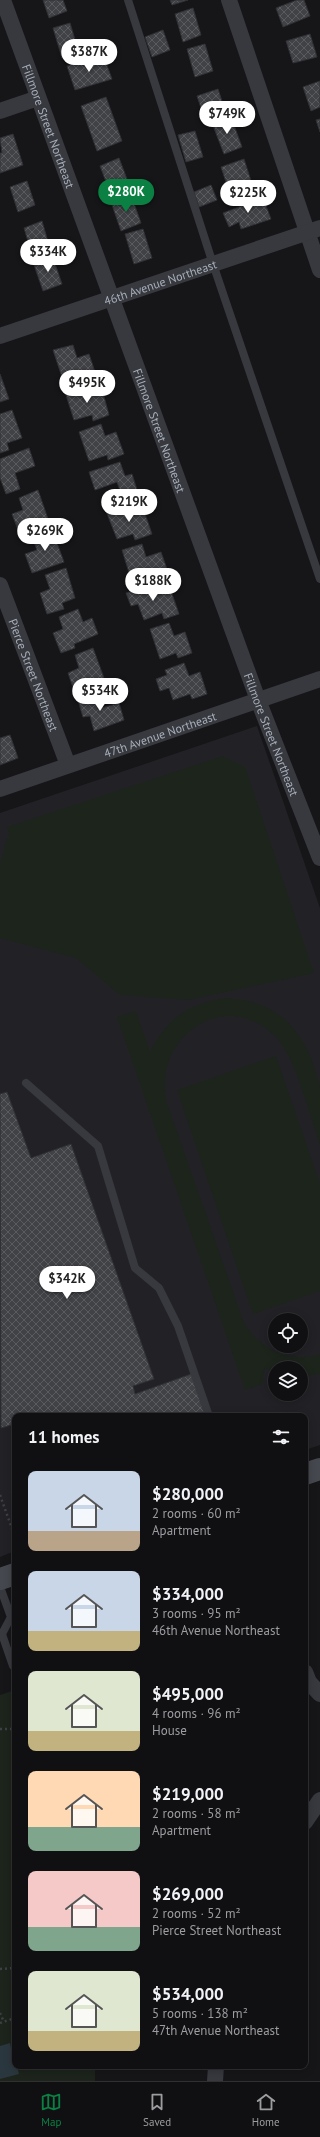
<!DOCTYPE html>
<html lang="en">
<head>
<meta charset="utf-8">
<style>
  :root { --surface:#101013; --page:#1e1e21; --text:#f1f3f6; --muted:#9c9da0; --line:#303033; --accent:#0b8043 }
  body { margin:0; font-family:"PT Sans",sans-serif; background:var(--page); color:var(--text); height:100vh; display:flex; flex-direction:column; font-size:15px; white-space:nowrap }
  * { box-sizing:border-box; margin:0 }
  p { font-size:13px; color:var(--muted) }
  .icon { flex:none; width:22px; height:22px; fill:none; stroke:currentColor; stroke-width:2; stroke-linecap:round; stroke-linejoin:round }
  .map { position:relative; flex:1; overflow:hidden }
  .drawer { position:absolute; left:12px; top:1413px; width:296px; height:656px; display:flex; flex-direction:column; background:var(--surface); border-radius:8px; box-shadow:0 2px 10px #0003,0 0 0 1px var(--line) }
  .drawer>* { flex:none }
  .tools { position:absolute; left:268px; top:1313px; display:grid; gap:8px }
  .tools a { display:grid; place-items:center; width:40px; height:40px; border-radius:50%; background:var(--surface); box-shadow:0 2px 10px #0003,0 0 0 1px var(--line); font-size:20px }
  .price { position:absolute; translate:-50% -34px; padding:0 9px; border-radius:14px; background:#fff; color:#222; font-size:13px; line-height:26px; filter:drop-shadow(0 1px 2px #0008) }
  .price::after { content:''; position:absolute; left:50%; top:24px; width:12px; height:9px; margin-left:-6px; background:inherit; clip-path:polygon(0 0,100% 0,50% 100%) }
  .price.active { background:var(--accent); color:#fff }
  ul { padding:0; list-style:none }
  li { display:flex; align-items:center; gap:12px; height:100px; padding:0 16px }
  li span { display:grid; place-items:center; flex:none; width:112px; height:80px; border-radius:8px; color:#555 }
  li>.icon { margin-inline-start:auto }
  span .icon { width:48px; height:48px; fill:#fffc; stroke-width:1 }
  li b { font-size:17px }
  h2 { display:flex; justify-content:space-between; align-items:center; height:48px; padding:0 16px; font-size:17px }
  .dock { display:flex; justify-content:space-around; align-items:center; height:56px; border-top:1px solid var(--line); background:var(--surface); font-size:11px; color:var(--muted) }
  .dock a { display:grid; justify-items:center; gap:2px }
  .dock .active { color:var(--accent) }
  .map>svg:first-child { display:block }
</style>
</head>
<body>
<div class="map">
<svg width="320" height="2081" viewBox="0 0 320 2081">
  <defs>
    <pattern id="building-cross-hatch" width="8" height="8" patternUnits="userSpaceOnUse"><rect width="8" height="8" fill="#404246"/><path d="M0 0l8 8M0 8l8-8" fill="none" stroke="#595b5f"/></pattern>
  </defs>
  <rect width="100%" height="100%" fill="#161619"/>
  <!-- built -->
  <path fill="#222226" fill-rule="evenodd" d="M257,726L320,908V1445L305,1450V1416H15V1551L0,1557V813ZM275,1320H301V1346H275ZM275,1368H301V1394H275Z"/>
  <!-- park -->
  <path fill="#1c241c" d="M223,756L245,767L314,973L189,1000L120,995L76,958L0,938V865L7,838H10L7,827Z
    M224,998C281,999 308,1035 320,1087C320,1103 320,1128 320,1145C310,1117 295,1055 275,1036C226,988 154,1035 166,1100L244,1323C260,1349 290,1364 320,1354V1374L301,1376V1368H275V1372L265,1368L263,1377L264,1383L245,1390L117,1017L136,1011L150,1052C167,1019 187,1004 224,998Z
    M276,1056L320,1184V1291L253,1314L177,1090Z
    M15,1690V2066H95V2081H0V1695Z"/>
  <!-- water -->
  <path fill="#2b373e" d="M10,2043L15,2066H17L19,2074L0,2079V2046Z"/>
  <!-- building -->
  <path fill="url(#building-cross-hatch)" stroke="#303135" d="M43,0H63L67,11L49,18Z
    M170,0H188L172,5Z
    M297,0H304L310,16L283,27L276,8Z
    M193,8L201,35L183,42L175,14Z
    M70,23L79,53L62,58L53,28Z
    M163,30L170,50L152,57L145,37Z
    M310,34L317,57L293,63L286,41Z
    M205,44L213,71L195,77L187,49Z
    M103,55L112,79L75,90L67,66Z
    M320,81V107L311,111L303,87Z
    M218,89L225,110L204,117L197,96Z
    M106,97L122,141L97,151L81,106Z
    M231,117L242,147L224,154L212,123Z
    M320,119V132L316,120Z
    M195,131L203,157L186,162L178,135Z
    M13,134L23,165L0,173V153H2L0,138Z
    M119,158L130,187L111,195L100,166Z
    M244,159L252,184L229,191L221,167Z
    M27,181L35,205L18,212L10,187Z
    M211,185L217,200L199,207L194,192Z
    M131,195L141,223L121,231L111,202Z
    M263,198L271,219L241,229L239,222L229,227L223,213Z
    M42,221L51,252L33,258L24,228Z
    M143,229L152,258L134,264L125,234Z
    M52,255L62,284L43,291L33,262Z
    M73,345L77,358L89,354L96,375L80,380L78,375L63,380L53,350Z
    M0,374L9,399L0,402Z
    M86,385L90,396L103,393L109,415L93,421L92,415L74,420L65,392Z
    M12,410L22,438L7,443L9,450L0,453V414Z
    M101,424L105,436L116,432L124,454L108,460L107,455L89,461L79,432Z
    M29,448L35,466L15,473L20,489L6,494L0,478V459Z
    M120,462L125,476L132,474L138,493L123,499L117,482L95,490L89,472Z
    M38,490L48,519L34,524L35,529L20,535L12,514L23,510L19,498Z
    M127,503L132,516L144,511L152,534L135,540L133,534L117,539L106,511Z
    M53,530L55,536L61,533L63,541L57,543L64,562L32,573L25,554L37,550L32,537Z
    M142,544L146,557L161,552L168,572L150,578L148,573L131,579L122,550Z
    M66,568L75,598L62,603L64,609L47,614L40,593L50,589L45,575Z
    M156,582L160,594L171,591L179,614L164,619L162,613L144,620L138,604L131,606L126,593Z
    M78,609L83,622L92,618L98,634L74,644L75,648L61,653L53,633L63,629L59,617Z
    M169,623L174,636L185,632L192,653L178,658L176,653L160,659L150,629Z
    M93,648L104,678L90,683L92,688L75,693L68,673L79,668L75,655Z
    M184,663L189,676L200,672L207,694L192,699L190,694L173,700L169,688L160,691L156,679L167,675L165,670Z
    M92,692L98,709L119,703L124,720L94,731L90,716L83,717L77,697Z
    M10,735L18,758L0,765V738Z
    M7,1092L31,1158L71,1144L154,1379L133,1386L135,1394L194,1373L209,1416H15V1424L1,1428L0,1094Z
    M15,1491V1503L11,1492Z"/>
  <g fill="none" stroke-linecap="round" stroke-linejoin="round">
    <!-- path -->
    <path stroke="#3d4045" stroke-width="2.5" stroke-dasharray="2 3" stroke-linecap="butt" d="M0,1495L15,1537
      M0,1729H15
      M0,1969L15,1968
      M0,2013L4,2022
      M0,2023L15,2018"/>
    <!-- lane -->
    <path stroke="#37393e" stroke-width="8" d="M128,0L213,264L320,579
      M26,1083L98,1146L135,1268L159,1288L178,1326L209,1416
      M0,1587L11,1617L2,1634L13,1666"/>
    <!-- street -->
    <g stroke="#37393e" stroke-width="16">
      <path id="s1" d="M3,0L258,700L320,858"/>
      <path d="M229,0L320,270"/>
      <path d="M0,111L38,98"/>
      <path id="s2" d="M0,336L320,228"/>
      <path id="s3" d="M0,585L68,765"/>
      <path id="s4" d="M0,789L320,679"/>
      <path d="M305,1672L309,1682L320,1694"/>
      <path d="M305,1822L320,1800"/>
      <path d="M215,2081L216,2066"/>
    </g>
    <!-- secondary -->
    <path stroke="#45484e" stroke-width="22" d="M305,1474L320,1469
      M0,1579L15,1574"/>
  </g>
  <g text-anchor="middle" dominant-baseline="central" stroke-width="3.5" stroke-linejoin="round" paint-order="stroke">
    <!-- street labels -->
    <g font-size="12" fill="#a7aeba" stroke="#111114">
      <text stroke="none"><textPath href="#s1" startOffset="134">Fillmore Street Northeast</textPath></text>
      <text stroke="none"><textPath href="#s2" startOffset="169">46th Avenue Northeast</textPath></text>
      <text stroke="none"><textPath href="#s1" startOffset="458">Fillmore Street Northeast</textPath></text>
      <text stroke="none"><textPath href="#s3" startOffset="96">Pierce Street Northeast</textPath></text>
      <text stroke="none"><textPath href="#s4" startOffset="169">47th Avenue Northeast</textPath></text>
      <text stroke="none"><textPath href="#s1" startOffset="782">Fillmore Street Northeast</textPath></text>
    </g>
  </g>
</svg>
<div class="tools">
<a><svg class="icon" aria-label="locate" viewBox="0 0 24 24"><circle cx="12" cy="12" r="6"/><path d="M12 2v4M12 18v4M2 12h4M18 12h4"/></svg></a>
<a><svg class="icon" aria-label="layers" viewBox="0 0 24 24"><path d="M12 4l9 5-9 5-9-5zM3 14l9 5 9-5"/></svg></a>
</div>
<b class="price" style="left:89px;top:73px">$387K</b>
<b class="price" style="left:227px;top:135px">$749K</b>
<b class="price active" style="left:126px;top:213px">$280K</b>
<b class="price" style="left:248px;top:214px">$225K</b>
<b class="price" style="left:48px;top:273px">$334K</b>
<b class="price" style="left:87px;top:404px">$495K</b>
<b class="price" style="left:129px;top:523px">$219K</b>
<b class="price" style="left:45px;top:552px">$269K</b>
<b class="price" style="left:153px;top:602px">$188K</b>
<b class="price" style="left:100px;top:712px">$534K</b>
<b class="price" style="left:67px;top:1300px">$342K</b>
<section class="drawer">
<h2>11 homes<svg class="icon" aria-label="filters" viewBox="0 0 24 24"><path d="M4 7h16M4 17h16"/><circle cx="9" cy="7" r="2"/><circle cx="15" cy="17" r="2"/></svg></h2>
<ul>
<li><span style="background:linear-gradient(#c9d6e8 75%,#b9a48a 0)"><svg class="icon" aria-label="home" viewBox="0 0 24 24"><path d="M3 11l9-7 9 7M6 9v11h12V9"/></svg></span><div><b>$280,000</b><p>2 rooms · 60 m²</p><p>Apartment</p></div></li>
<li><span style="background:linear-gradient(#c9d6e8 75%,#c2b280 0)"><svg class="icon" aria-label="home" viewBox="0 0 24 24"><path d="M3 11l9-7 9 7M6 9v11h12V9"/></svg></span><div><b>$334,000</b><p>3 rooms · 95 m²</p><p>46th Avenue Northeast</p></div></li>
<li><span style="background:linear-gradient(#dfe7d0 75%,#c2b280 0)"><svg class="icon" aria-label="home" viewBox="0 0 24 24"><path d="M3 11l9-7 9 7M6 9v11h12V9"/></svg></span><div><b>$495,000</b><p>4 rooms · 96 m²</p><p>House</p></div></li>
<li><span style="background:linear-gradient(#ffd9b3 70%,#7fa58c 0)"><svg class="icon" aria-label="home" viewBox="0 0 24 24"><path d="M3 11l9-7 9 7M6 9v11h12V9"/></svg></span><div><b>$219,000</b><p>2 rooms · 58 m²</p><p>Apartment</p></div></li>
<li><span style="background:linear-gradient(#f6c9c9 70%,#7fa58c 0)"><svg class="icon" aria-label="home" viewBox="0 0 24 24"><path d="M3 11l9-7 9 7M6 9v11h12V9"/></svg></span><div><b>$269,000</b><p>2 rooms · 52 m²</p><p>Pierce Street Northeast</p></div></li>
<li><span style="background:linear-gradient(#dfe7d0 75%,#c2b280 0)"><svg class="icon" aria-label="home" viewBox="0 0 24 24"><path d="M3 11l9-7 9 7M6 9v11h12V9"/></svg></span><div><b>$534,000</b><p>5 rooms · 138 m²</p><p>47th Avenue Northeast</p></div></li>
</ul>
</section>
</div>
<nav class="dock">
<a class="active"><svg class="icon" aria-label="map" viewBox="0 0 24 24"><path d="M3 6l6-2 6 2 6-2v14l-6 2-6-2-6 2zM9 4v14M15 6v14"/></svg>Map</a>
<a><svg class="icon" aria-label="saved" viewBox="0 0 24 24"><path d="M7 4h10v16l-5-4-5 4z"/></svg>Saved</a>
<a><svg class="icon" aria-label="home" viewBox="0 0 24 24"><path d="M3 11l9-7 9 7M6 9v11h12V9"/></svg>Home</a>
</nav>
</body>
</html>
